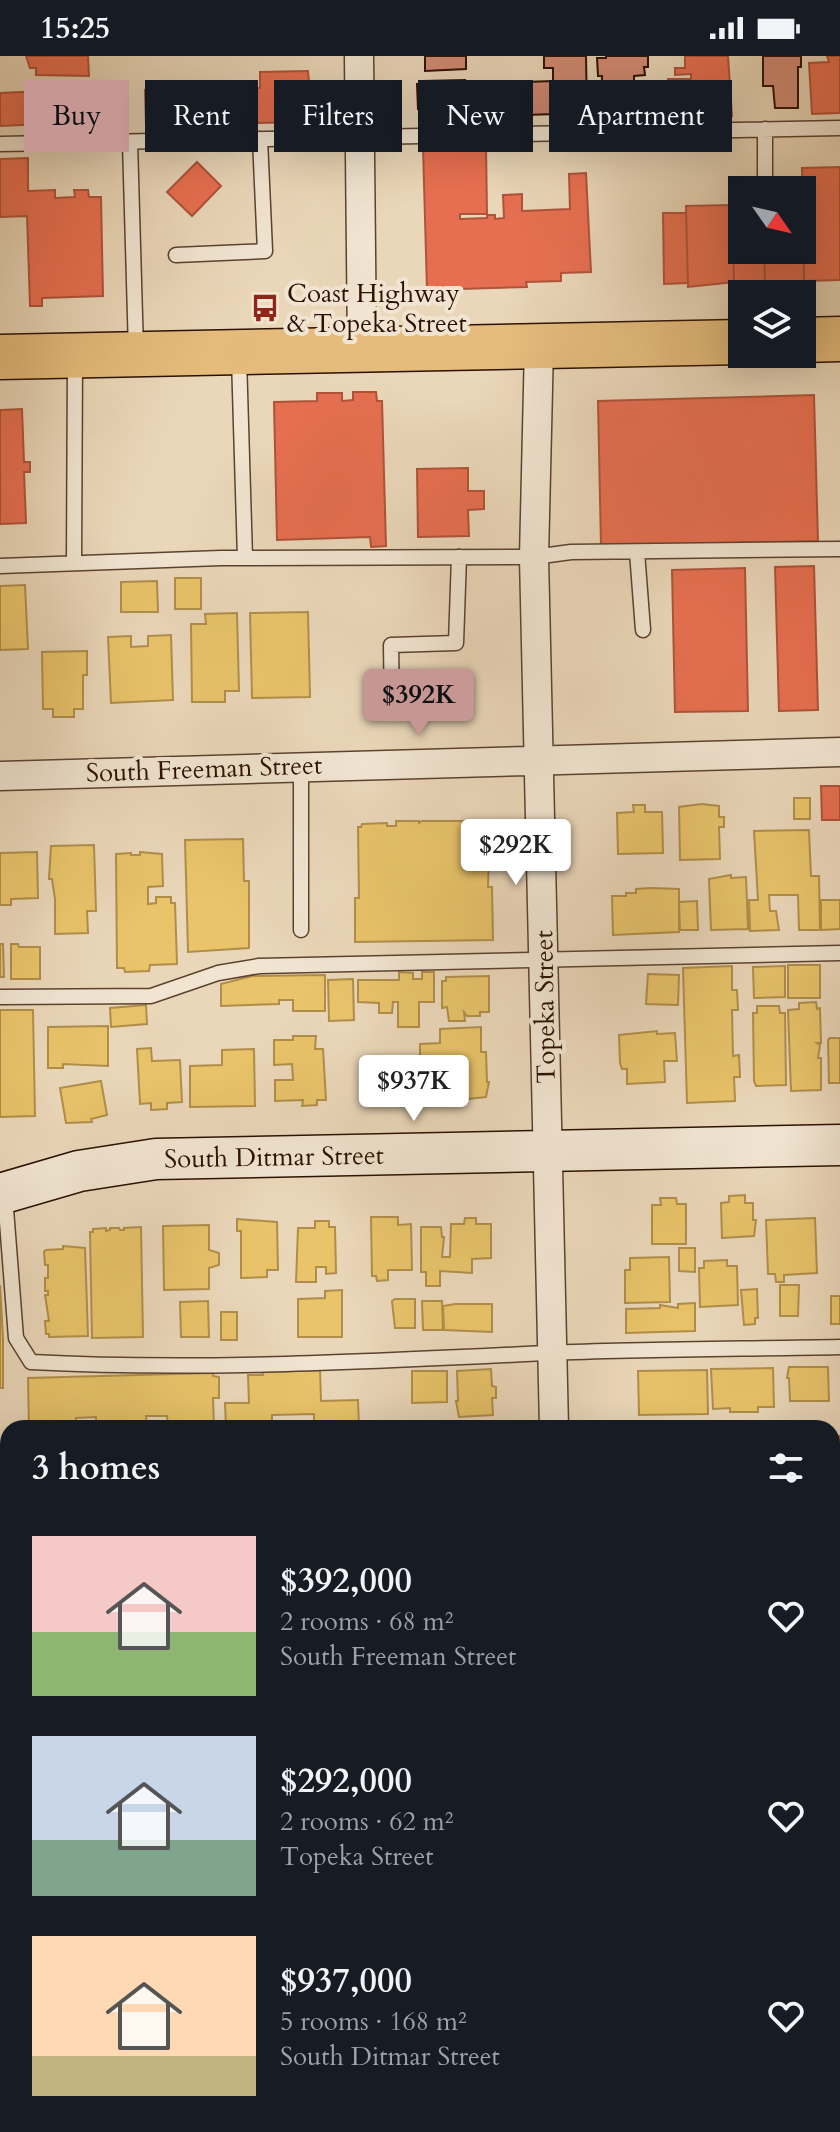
<!DOCTYPE html>
<html lang="en">
<head>
<meta charset="utf-8">
<style>
  :root { --surface:#171b24; --page:#20242c; --text:#f1f3f6; --muted:#9ea1a6; --accent:#c59692 }
  body { margin:0; font-family:Cardo,serif; background:var(--page); color:var(--text); height:100vh; display:flex; flex-direction:column; font-size:30px; white-space:nowrap }
  * { box-sizing:border-box; margin:0 }
  p { font-size:26px; color:var(--muted) }
  .icon { flex:none; width:44px; height:44px; fill:none; stroke:currentColor; stroke-width:2; stroke-linecap:round; stroke-linejoin:round }
  .map { position:relative; flex:1; overflow:hidden }
  .side { position:absolute; left:0px; top:1364px; width:840px; height:712px; display:flex; flex-direction:column; background:var(--surface); border-radius:24px 24px 0 0; box-shadow:0 8px 32px #0002 }
  .side>* { flex:none }
  .top-card { position:absolute; left:24px; top:24px; width:792px; height:72px; display:flex; gap:16px }
  .needle { width:52px; rotate:124deg }
  .buttons { position:absolute; left:728px; top:120px; display:grid; gap:16px }
  .buttons a { display:grid; place-items:center; width:88px; height:88px; border-radius:0px; background:var(--surface); box-shadow:0 8px 32px #0002; font-size:40px }
  .price { position:absolute; translate:-50% -68px; padding:0 18px; border-radius:8px; background:#fff; color:#222; font-size:26px; line-height:52px; filter:drop-shadow(0 2px 4px #0008) }
  .price::after { content:''; position:absolute; left:50%; top:48px; width:24px; height:18px; margin-left:-12px; background:inherit; clip-path:polygon(0 0,100% 0,50% 100%) }
  .price.selected { background:var(--accent); color:#111 }
  ul { padding:0; list-style:none }
  li { display:flex; align-items:center; gap:24px; height:200px; padding:0 32px }
  li span { display:grid; place-items:center; flex:none; width:224px; height:160px; border-radius:0px; color:#555 }
  li>.icon { margin-inline-start:auto }
  span .icon { width:96px; height:96px; fill:#fffc; stroke-width:1 }
  li b { font-size:34px }
  h2 { display:flex; justify-content:space-between; align-items:center; height:96px; padding:0 32px; font-size:34px }
  .chip { padding:0 28px; border-radius:0px; background:var(--surface); box-shadow:0 8px 32px #0002; font-size:28px; line-height:72px }
  .chip.selected { background:var(--accent); color:#111 }
  .status { display:flex; justify-content:space-between; align-items:center; height:56px; padding:0 40px; background:var(--surface); direction:ltr }
  .status svg { height:22px; fill:currentColor }
  .map>svg:first-child { display:block }
</style>
</head>
<body>
<div class="status"><b>15:25</b><svg viewBox="0 0 49 12"><path d="M0 12V9h3v3zM5 12V6h3v6zM10 12V3h3v9zM15 12V0h3v12zM26 1h20v11H26zM47 4h2v5h-2z"/></svg></div>
<div class="map">
<svg width="840" height="2076" viewBox="0 0 840 2076">
  <rect width="100%" height="100%" fill="#ead7b9"/>
  <filter id="stains"><feTurbulence type="fractalNoise" baseFrequency=".0025" numOctaves="4"/><feColorMatrix values="0 0 0 0 .2 0 0 0 0 .09 0 0 0 0 .02 0 0 0 .5 -.17"/></filter>
  <radialGradient id="worn" r=".72"><stop offset=".6" stop-color="#630" stop-opacity="0"/><stop offset="1" stop-color="#630" stop-opacity=".3"/></radialGradient>
  <!-- homes -->
  <path fill="#e9c46a" stroke="#b08e4a" stroke-width="2" d="M175,522H201V553H175Z
    M157,525L158,556H121V526Z
    M25,529L28,593L0,594V530Z
    M308,556L310,641L252,642L250,557Z
    M237,557L239,635H225V646H192L191,568H206L205,558Z
    M171,579L173,644L111,647L108,581L131,580V591L148,590V580Z
    M87,595V619H83V653H74V661H53V653H43L42,596Z
    M794,742H810V763H794Z
    M702,748L719,750V761H724V771H719L720,803L680,804L679,751Z
    M633,749H645V756H662L663,797L618,798L617,757L634,756Z
    M396,765H419V767L422,765H490L488,831H492L493,884L355,886V842H359L358,771H361L362,768L387,767V770H396Z
    M809,774L811,820H819L820,874H799L798,839H769L770,855H776L779,874L750,875L749,844H758L754,775Z
    M243,783L244,825H249V892L188,896L185,784Z
    M94,789L96,855H87L88,877L55,878V843L52,823H49L51,790Z
    M37,796L38,842L11,843V849H0V797Z
    M140,796L162,798L163,830L148,831V848L156,847V841H171V847H175L177,908L150,909L149,915L125,916L124,912H117L116,798L131,797V799H140Z
    M731,819V822L746,821L748,873L711,874L709,823Z
    M650,832L679,833V876L613,879L612,840H626V837H636V833Z
    M821,844H840V873L821,874Z
    M697,845L698,874H680L679,846Z
    M0,888H3L4,921H0Z
    M11,888H18L19,891H40V923H11Z
    M788,909H820V942H788Z
    M732,910V934H737L738,954H732L733,1000L739,999L740,1021H734L735,1045L687,1047L683,912Z
    M785,910V941L754,942L753,911Z
    M399,916L413,917V923H422V916H434V946H419V971H398V946H393L392,957H379V947L358,946V924H399Z
    M648,918L679,919L678,949L646,948Z
    M325,919V955H293V944H279V948L221,950V928L252,920Z
    M489,920V956H480V960H467L464,956L465,965H449L447,951L442,952V925H446V921Z
    M353,923L354,964L329,965L328,924Z
    M816,946L817,953L820,952L821,987H817L820,989L818,1002H821V1034L791,1035L788,954L799,953V947Z
    M146,949L147,968L111,971L110,952Z
    M757,950H779L780,957H785L786,1029L756,1030L754,1025L753,957H757Z
    M0,954H33L35,1060L0,1061Z
    M108,970V1010L63,1008V1012H48V971Z
    M481,971V996H486L487,1026H489L486,1041L439,1046V1043H424L423,1002H420V988L440,987V973Z
    M657,975V978L675,977L677,1005H664L665,1026L627,1028V1013H622L620,1007L619,979Z
    M293,980H316L315,993H323L326,1044H317V1049L302,1050L303,1044L275,1045V1024H293L292,1008L274,1009V984H293Z
    M830,982H840V1027H829L828,984Z
    M151,992L152,1005L180,1004L182,1046L167,1047V1053L151,1054V1047L140,1048L137,993Z
    M254,993L255,1050L190,1051V1010L222,1009V994Z
    M368,1002H416V1038H369Z
    M101,1025L107,1059L91,1063L92,1066L66,1067L60,1032Z
    M745,1139V1147H753V1164H756L754,1180L722,1182L721,1147L729,1146V1140Z
    M660,1142H676L677,1148H686V1188H652V1149H661Z
    M371,1161H398V1169L411,1168L412,1214H388V1224L377,1225L376,1220H372Z
    M465,1162H476V1168H491V1202L472,1203V1217L440,1215V1230H426V1216H421V1171H441L442,1181H444L442,1201H450L451,1168H464Z
    M815,1162L817,1217L784,1219V1226H776L775,1218H768L766,1164Z
    M237,1163L277,1166L278,1214H267V1221L241,1222V1175H237Z
    M315,1165H329V1171H335L336,1217L326,1218V1211H316V1226H296L298,1172H315Z
    M209,1169V1194L219,1197V1209L209,1212V1233L164,1234L163,1170Z
    M141,1171L143,1281L92,1282L90,1176H93V1173L106,1172V1175L110,1174V1172H119L120,1174H124V1172Z
    M63,1190L85,1192L88,1280L49,1281V1278H46L45,1265H49L45,1239H48V1235H45V1222H48V1209H45L44,1196L46,1194L63,1193Z
    M679,1192H695V1216L679,1215Z
    M669,1201L670,1246L625,1247V1214H630V1202Z
    M727,1204V1210H737L738,1249L700,1251L699,1212H704V1205Z
    M0,1229L3,1283V1332H0Z
    M780,1229H799L798,1260H780Z
    M757,1233L758,1262H755V1268L744,1269L741,1234Z
    M342,1234V1281H298V1243L325,1242V1235Z
    M831,1240H840V1268H831Z
    M395,1243H415V1272H395L392,1245Z
    M208,1245L209,1281H181L180,1246Z
    M422,1245H442L443,1274H423Z
    M695,1247V1275L626,1277V1253L660,1252V1249L678,1252V1248Z
    M455,1248H492V1276L444,1274L443,1250Z
    M221,1256H237V1284H221Z
    M789,1311H828L829,1345H790L789,1322H787Z
    M773,1312L774,1351H758V1356H730V1352L713,1353L711,1313Z
    M491,1313L492,1330L496,1331V1342H492L493,1359L459,1361L456,1345H458L457,1315Z
    M320,1314L321,1345L358,1344L359,1372H314V1358L272,1359V1372H226L225,1347H249L248,1319H263L262,1316Z
    M707,1314L708,1358L639,1359L638,1315Z
    M412,1315H447V1346L412,1347Z
    M213,1317V1320L219,1321V1342H213L214,1372H168L167,1360H146L147,1372H96V1361L76,1362V1372H29L28,1322Z
    M6,1560H8V1632Z
    M0,1719H8V1751H0Z
    M0,1777H8V1848H0Z
    M832,1946H838L840,2008H832Z
    M0,1957L1,1967L4,1968L8,2068H22L23,2076H0Z
    M97,2068H165V2076H97Z
    M239,2068H308V2075L240,2076Z
    M383,2068H414H397V2073H383Z"/>
  <!-- shops -->
  <path fill="#e76f51" stroke="#af5339" stroke-width="2" d="M26,0H88L89,20L36,19V12H30Z
    M685,0H728L732,60H668V23H691V18L675,19V12H685Z
    M827,0H840V57L812,58L809,7L829,6Z
    M308,15L309,26H311L309,31L310,66L146,69L145,34L260,32V16Z
    M42,35L43,68L0,70V37Z
    M444,84V91L486,90L487,158H460V163L487,162V159H495V163L504,162L503,139L522,138V155L570,153L569,118L586,117L591,216L561,217V225L526,226L527,231L427,234L423,91L430,92V85Z
    M28,102V135L55,134V142L75,141L74,134H88L89,141H101L103,240L42,242V250H30L27,160L0,161V103Z
    M197,106L221,130L192,160L167,136Z
    M840,111V224L804,225L802,112Z
    M732,149L734,226L688,231L686,150Z
    M742,152V194H764L765,225L734,226L732,153Z
    M663,157H686L688,227L664,228Z
    M803,168L804,225H765L764,194H802Z
    M353,336H376L377,345H382L386,490L371,491L370,481L277,484L274,346L317,345V337H342V345L353,344Z
    M814,339L818,485L601,490L598,345Z
    M22,353L24,406H30V416H24L26,467L0,468V354Z
    M468,412V435H484V453L468,454L469,480L418,481L417,413Z
    M814,510L818,654L779,655L775,511Z
    M745,512L748,655L675,656L672,514Z
    M821,730H840V764H822Z
    M836,1380H840V1429H837Z"/>
  <!-- building -->
  <path fill="#d28b75" stroke="#2c1101" stroke-width="2" d="M425,0H466V13L425,15Z
    M544,0H586L587,57L525,59L524,26L553,25V12H544Z
    M606,0H648V11H644L645,19L634,20V26L645,25L646,57L601,58L602,20H598L597,2H606Z
    M763,0H801V11H798V52H775L773,30H763Z
    M465,24V27L473,26V54L424,58V53H418L417,28H423V25Z
    M833,1543H840V1630H834L832,1626Z"/>
  <g fill="none" stroke-linecap="round" stroke-linejoin="round">
    <defs>
      <path id="lane" d="M130,86L136,295
        M0,88L840,72
        M765,134V73
        M176,199L265,195L260,83
        M239,302L245,502
        M637,496L643,574
        M74,505L75,303
        M0,510L221,502L534,501L571,496L840,493
        M392,655L391,589L456,587L459,501
        M301,710V874
        M0,941L151,940L218,917L259,910L840,897
        M5,1140L16,1282L31,1306C203,1315 376,1305 548,1297C645,1293 743,1293 840,1291
        M832,1692H840
        M0,1702H8"/>
      <path id="street" d="M359,0L362,295
        M539,290L534,501L554,1372
        M0,720L840,696
        M832,1488H840
        M0,1508H8
        M570,2068V2076"/>
      <path id="secondary" d="M0,1138L79,1115L156,1103L840,1089
        M832,1884H840
        M0,1902H8"/>
      <path id="primary" d="M802,284L840,283
        M0,301L742,286"/>
    </defs>
    <!-- lane casing -->
    <use href="#lane" stroke="#5c422f" stroke-width="17"/>
    <!-- street casing -->
    <use href="#street" stroke="#5c422f" stroke-width="31"/>
    <!-- secondary casing -->
    <use href="#secondary" stroke="#2c1101" stroke-width="43"/>
    <!-- primary casing -->
    <use href="#primary" stroke="#2c1101" stroke-width="47"/>
    <!-- lane -->
    <use href="#lane" stroke="#f1e5d2" stroke-width="14"/>
    <!-- street -->
    <use href="#street" stroke="#f1e5d2" stroke-width="28"/>
    <!-- secondary -->
    <use href="#secondary" stroke="#f1e5d2" stroke-width="40"/>
    <!-- primary -->
    <use href="#primary" stroke="#e5bc7c" stroke-width="44"/>
  </g>
  <!-- icons -->
  <defs>
    <symbol id="bus-bare" viewBox="-9 -9 18 18"><path d="M-5-6H5V4H4V6H2V4H-2V6H-4V4H-5ZM-3.5-4V0h7V-4ZM-3.5 1.2v1.5H-2V1.2ZM2 1.2v1.5H3.5V1.2Z" fill="#8f2418" stroke="#f1e5d2" stroke-width="2.5" paint-order="stroke"/></symbol>
  </defs>
  <g fill-rule="evenodd">
    <use href="#bus-bare" x="245" y="232" width="40" height="40"/>
  </g>
  <g text-anchor="middle" dominant-baseline="central" stroke-width="8" stroke-linejoin="round" paint-order="stroke">
    <!-- poi labels -->
    <g font-size="26" fill="#2c1101" stroke="#f1e5d2" text-anchor="start">
      <text x="287" y="237">Coast Highway<tspan x="287" dy="30">&amp; Topeka Street</tspan></text>
    </g>
    <!-- street labels -->
    <g font-size="26" fill="#2c1101" stroke="#f1e5d2">
      <text transform="translate(204 713) rotate(-2)">South Freeman Street</text>
      <text transform="translate(545 951) rotate(-91)">Topeka Street</text>
      <text transform="translate(274 1101) rotate(-1)">South Ditmar Street</text>
    </g>
  </g>
  <rect width="100%" height="100%" filter="url(#stains)"/>
  <rect width="100%" height="100%" fill="url(#worn)"/>
</svg>
<div class="buttons">
<a><svg class="needle" viewBox="-14 -14 28 28"><path d="M0-13l5 13h-10z" fill="#e53935"/><path d="M0 13l5-13h-10z" fill="#9ea1a6"/></svg></a>
<a><svg class="icon" aria-label="layers" viewBox="0 0 24 24"><path d="M12 4l9 5-9 5-9-5zM3 14l9 5 9-5"/></svg></a>
</div>
<b class="price selected" style="left:419px;top:681px">$392K</b>
<b class="price" style="left:516px;top:831px">$292K</b>
<b class="price" style="left:414px;top:1067px">$937K</b>
<div class="top-card">
<a class="chip selected">Buy</a>
<a class="chip">Rent</a>
<a class="chip">Filters</a>
<a class="chip">New</a>
<a class="chip">Apartment</a>
</div>
<section class="side">
<h2>3 homes<svg class="icon" aria-label="filters" viewBox="0 0 24 24"><path d="M4 7h16M4 17h16"/><circle cx="9" cy="7" r="2"/><circle cx="15" cy="17" r="2"/></svg></h2>
<ul>
<li><span style="background:linear-gradient(#f6c9c9 60%,#8fb573 0)"><svg class="icon" aria-label="home" viewBox="0 0 24 24"><path d="M3 11l9-7 9 7M6 9v11h12V9"/></svg></span><div><b>$392,000</b><p>2 rooms · 68 m²</p><p>South Freeman Street</p></div><svg class="icon" aria-label="heart" viewBox="0 0 24 24"><path d="M12 20l-8-8c-3-5 5-10 8-4 3-6 11-1 8 4z"/></svg></li>
<li><span style="background:linear-gradient(#c9d6e8 65%,#7fa58c 0)"><svg class="icon" aria-label="home" viewBox="0 0 24 24"><path d="M3 11l9-7 9 7M6 9v11h12V9"/></svg></span><div><b>$292,000</b><p>2 rooms · 62 m²</p><p>Topeka Street</p></div><svg class="icon" aria-label="heart" viewBox="0 0 24 24"><path d="M12 20l-8-8c-3-5 5-10 8-4 3-6 11-1 8 4z"/></svg></li>
<li><span style="background:linear-gradient(#ffd9b3 75%,#c2b280 0)"><svg class="icon" aria-label="home" viewBox="0 0 24 24"><path d="M3 11l9-7 9 7M6 9v11h12V9"/></svg></span><div><b>$937,000</b><p>5 rooms · 168 m²</p><p>South Ditmar Street</p></div><svg class="icon" aria-label="heart" viewBox="0 0 24 24"><path d="M12 20l-8-8c-3-5 5-10 8-4 3-6 11-1 8 4z"/></svg></li>
</ul>
</section>
</div>
</body>
</html>
